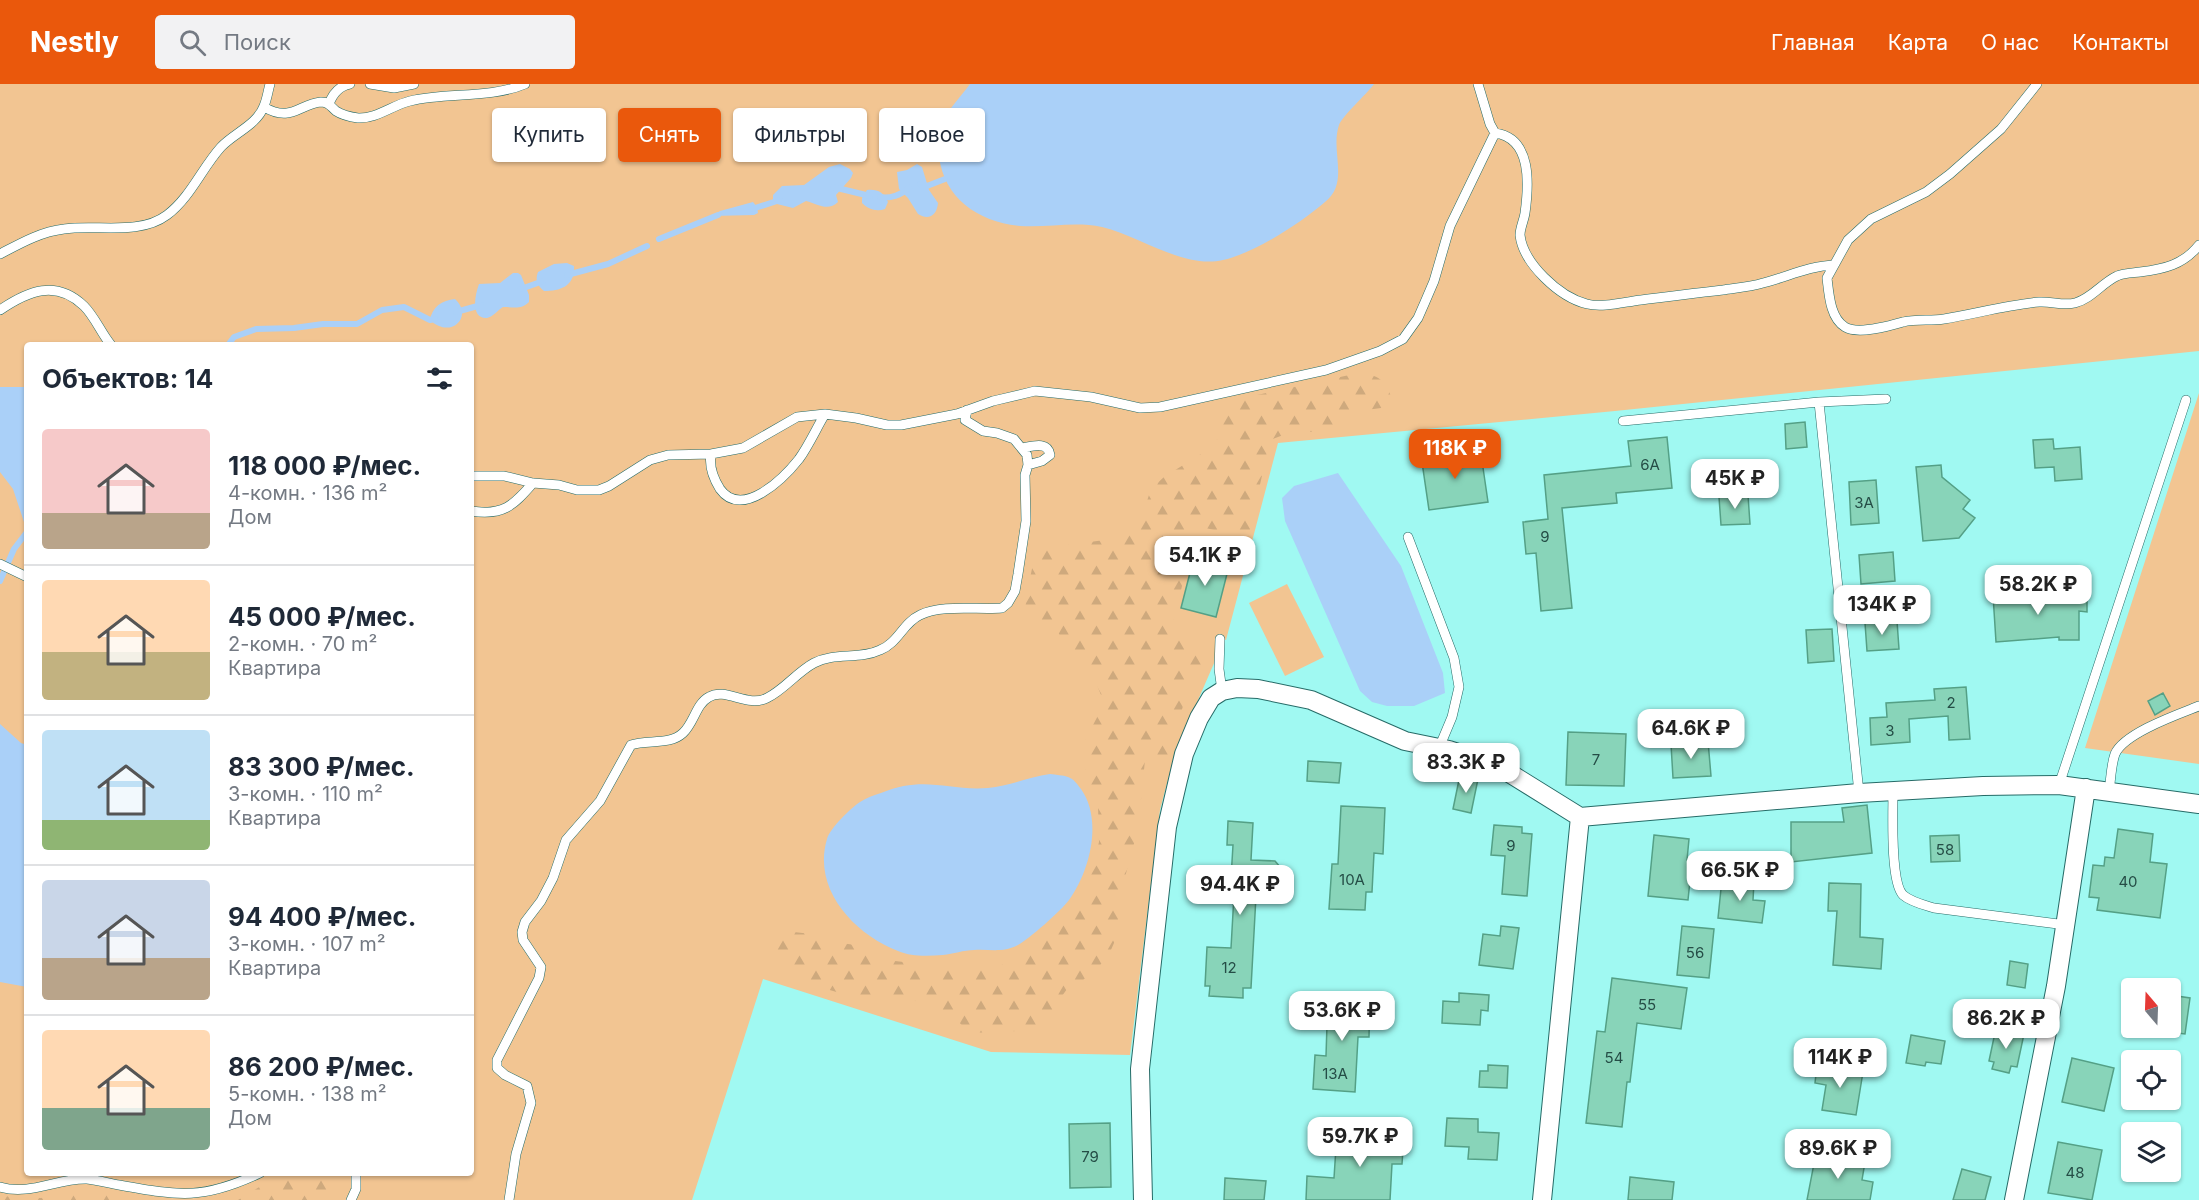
<!DOCTYPE html>
<html lang="ru">
<head>
<meta charset="utf-8">
<style>
  :root { --surface:#fff; --page:#f2f2f3; --text:#1f2937; --muted:#747a83; --line:#e0e1e3; --accent:#ea580c }
  body { margin:0; font-family:Inter,sans-serif; background:var(--page); color:var(--text); height:100vh; display:flex; flex-direction:column; font-size:22px; white-space:nowrap }
  * { box-sizing:border-box; margin:0 }
  p { font-size:20px; color:var(--muted) }
  .icon { flex:none; width:33px; height:33px; fill:none; stroke:currentColor; stroke-width:2; stroke-linecap:round; stroke-linejoin:round }
  .map { position:relative; flex:1; overflow:hidden }
  .drawer { position:absolute; left:24px; top:258px; width:450px; height:834px; display:flex; flex-direction:column; background:var(--surface); border-radius:6px; box-shadow:0 2px 4px #0004 }
  .drawer>* { flex:none }
  .hud { position:absolute; left:492px; top:24px; width:570px; height:54px; display:flex; gap:12px }
  .needle { width:39px; rotate:341deg }
  .fabs { position:absolute; left:2121px; top:894px; display:grid; gap:12px }
  .fabs a { display:grid; place-items:center; width:60px; height:60px; border-radius:6px; background:var(--surface); box-shadow:0 2px 4px #0004; font-size:30px }
  .price { position:absolute; translate:-50% -51px; padding:0 14px; border-radius:12px; background:#fff; color:#222; font-size:20px; line-height:39px; filter:drop-shadow(0 2px 3px #0008) }
  .price::after { content:''; position:absolute; left:50%; top:36px; width:18px; height:14px; margin-left:-9px; background:inherit; clip-path:polygon(0 0,100% 0,50% 100%) }
  .price.active { background:var(--accent); color:#fff }
  ul { padding:0; list-style:none }
  li { display:flex; align-items:center; gap:18px; height:150px; padding:0 18px }
  li+li { border-top:2px solid var(--line) }
  li span { display:grid; place-items:center; flex:none; width:168px; height:120px; border-radius:6px; color:#555 }
  li>.icon { margin-inline-start:auto }
  span .icon { width:72px; height:72px; fill:#fffc; stroke-width:1 }
  li b { font-size:26px }
  h2 { display:flex; justify-content:space-between; align-items:center; height:72px; padding:0 18px; font-size:26px }
  .tag { padding:0 21px; border-radius:6px; background:var(--surface); box-shadow:0 2px 4px #0004; font-size:21px; line-height:54px }
  .tag.active { background:var(--accent); color:#fff }
  header { display:flex; align-items:center; gap:36px; box-sizing:border-box; height:84px; padding:0 30px; background:var(--accent); color:#fff }
  header strong { font-size:28px }
  nav { display:flex; gap:33px; margin-inline-start:auto; font-size:21px }
  .search { width:420px; height:54px; background:var(--page); display:flex; align-items:center; gap:15px; box-sizing:border-box; padding:0 21px; border-radius:6px; color:var(--muted); font-size:22px }
  .map>svg:first-child { display:block }
</style>
</head>
<body>
<header>
<strong>Nestly</strong>
<div class="search"><svg class="icon" aria-label="search" viewBox="0 0 24 24"><circle cx="10" cy="10" r="6"/><path d="M15 15l6 6"/></svg>Поиск</div>
<nav><a>Главная</a><a>Карта</a><a>О нас</a><a>Контакты</a></nav>
</header>
<div class="map">
<svg width="2199" height="1116" viewBox="0 0 2199 1116">
  <defs>
    <pattern id="forest-firs" width="22" height="20" patternUnits="userSpaceOnUse" patternTransform="scale(1.5)"><rect width="22" height="20" fill="#f2c592"/><path d="M5 1l3.5 6h-7zM16 11l3.5 6h-7z" fill="#cea97d"/></pattern>
  </defs>
  <rect width="100%" height="100%" fill="#a0f9f2"/>
  <!-- grass -->
  <path fill="#f2c592" fill-rule="evenodd" d="M0,0H2199V267L1615,327L1278,359L1226,556L1216,554L1215,577L1175,669L1160,726L1130,971L991,968L763,895L692,1116H0ZM27,261H471V1089H27Z
    M2199,309V680L2085,664Z
    M1287,500L1324,573L1285,592L1249,519Z"/>
  <!-- forest -->
  <path fill="url(#forest-firs)" d="M1354,290C1377,290 1384,293 1392,315L1381,324L1359,327L1350,340L1334,346L1286,350L1270,356L1248,454L1197,442L1171,546L1203,560L1208,573L1203,588L1188,606L1165,680L1145,676L1138,745L1125,793L1114,859L1107,875L1082,897L1067,905L1057,919L1049,935L1035,944L1020,947L969,949L958,937L942,933L914,916H864L809,900L794,894L782,884L774,870L778,853L794,848L811,850L827,857L862,862L895,877L912,879L929,885L996,883L1029,871L1042,859L1064,833L1077,822L1087,807L1099,758L1098,721L1086,690L1083,673L1085,656L1101,626V611L1095,596L1071,571L1055,543L1039,539L1025,530L1026,513L1033,480L1044,467L1060,462L1112,455L1127,446L1146,420L1151,405L1164,393L1209,365L1220,352L1218,336L1220,319Z
    M282,1089H343L345,1096L329,1112L316,1116H238Z
    M62,1110H110L131,1116H0V1112L41,1114Z"/>
  <!-- water -->
  <path fill="#aad0f8" d="M970,0H1374C1366,11 1343,31 1339,41C1330,68 1350,98 1325,118C1299,140 1255,169 1223,176C1183,185 1140,152 1102,143C1074,137 1048,144 1020,142C979,138 944,115 939,72C938,64 937,52 939,45C945,28 960,14 970,0Z
    M840,80L850,85L853,89L851,94L836,111L838,118C828,128 818,120 806,117L793,124L773,119V111L782,102L804,101L829,83Z
    M917,80L922,83L929,106L938,119C937,131 929,137 918,130L908,114L899,105L897,88L907,86Z
    M867,106C878,105 883,108 888,118L885,125C876,128 868,125 862,119V114Z
    M753,118L757,123L758,129L754,131L712,132L720,127Z
    M567,179L574,182C575,202 561,207 544,207C537,201 535,196 538,188L554,180Z
    M513,189H518L521,191L529,211V218C521,226 514,223 503,223C498,226 493,233 487,234C469,235 476,208 479,200L500,199Z
    M455,215C474,232 451,256 430,236C432,223 442,216 455,215Z
    M0,303H27V447L13,405L0,388Z
    M1338,389L1401,482L1443,589L1445,609L1414,622H1387L1372,618L1360,607L1285,437L1282,414L1294,402Z
    M0,640L21,659L27,661V903L0,898Z
    M1050,690C1056,691 1063,691 1068,693C1074,695 1077,700 1081,705C1103,736 1090,787 1069,816C1062,826 1028,856 1018,861C1003,869 991,865 974,866C964,866 953,870 943,871C928,872 912,873 898,867C854,850 812,805 827,755C830,744 851,724 860,718C866,714 874,711 881,709C925,691 947,707 988,704C1009,702 1029,693 1050,690Z"/>
  <g fill="none" stroke-linecap="round" stroke-linejoin="round">
    <!-- stream -->
    <path stroke="#aad0f8" stroke-width="6" d="M920,100L927,102L945,95
      M833,103L870,112
      M880,113C890,115 901,111 909,104
      M752,125L780,116
      M659,155L718,131
      M567,191L608,180L647,162
      M521,205L543,197
      M456,228L481,221
      M228,261L234,253L256,245L294,244L323,240H357L382,226L404,223L430,236L435,235
      M0,497L14,465L27,448"/>
  </g>
  <!-- building -->
  <path fill="#88d4b9" stroke="#54a086" stroke-width="1.5" d="M1805,338L1807,363L1786,365L1785,340Z
    M1667,353L1672,404L1616,409L1617,419L1562,424L1572,524L1541,527L1536,469L1526,470L1523,438L1548,435L1544,391L1631,382L1628,357Z
    M2053,355L2054,365L2080,363L2082,395L2055,397L2054,383L2035,384L2033,356Z
    M1465,364L1466,372L1481,370L1488,418L1429,426L1422,378L1439,375L1438,368Z
    M1941,381L1942,393L1970,416L1963,425L1975,434L1959,454L1923,457L1916,383Z
    M1876,396L1879,439L1851,441L1849,398Z
    M1748,411L1750,440L1721,441L1719,413Z
    M1893,468L1895,497L1861,500L1859,471Z
    M1194,473L1229,482L1216,533L1181,524Z
    M2032,508L2087,510V528L2079,527V556H2059V553L1996,558L1993,511Z
    M1897,537L1899,565L1867,567L1865,539Z
    M1832,545L1834,577L1808,579L1806,546Z
    M1966,603L1970,655L1949,656L1948,632L1909,635L1910,658L1871,661L1870,634L1887,633L1886,619L1935,616L1934,605Z
    M2163,609L2170,622L2155,631L2148,617Z
    M1568,648L1626,650L1624,702L1566,701Z
    M1708,657L1711,692L1673,694L1671,660Z
    M1308,677L1341,679L1339,699L1307,697Z
    M1460,691L1478,695L1471,729L1453,725Z
    M1867,721L1872,769L1791,778V738H1844L1842,724Z
    M1341,722L1385,724L1383,770L1374,769L1372,808H1366L1365,826L1329,825L1332,780H1338Z
    M1228,737L1253,739L1251,776L1275,777L1281,784V795L1273,803L1265,802V813L1256,812L1251,904H1243V914L1209,912L1210,902H1205L1207,863L1231,864L1234,811H1230L1233,761H1227Z
    M1494,741L1522,743V749L1532,750L1527,812L1502,810L1505,772L1491,771Z
    M2118,745L2153,750L2150,778L2167,780L2160,834L2097,826L2099,814L2089,813L2093,781L2104,782L2105,773L2114,774Z
    M1654,751L1689,755L1687,776L1692,777L1688,816L1648,812Z
    M1959,751L1960,777L1931,778L1930,752Z
    M1722,795L1754,798L1753,816L1765,817L1762,839L1718,834Z
    M1829,799L1861,800L1860,853L1883,855L1881,885L1833,881L1837,827H1828Z
    M1501,842L1519,844L1513,885L1479,881L1483,850L1500,852Z
    M1682,842L1714,845L1709,894L1677,891Z
    M2010,877L2028,880L2025,904L2007,901Z
    M1612,894L1687,904L1681,945L1637,939L1630,998H1627L1622,1043L1586,1039L1597,947L1605,948Z
    M1328,909L1370,910L1369,953H1358L1355,1008L1313,1005L1315,971L1326,972Z
    M1459,909L1489,911L1488,927L1481,926L1480,941L1442,939L1443,917L1459,918Z
    M2170,911L2190,914L2185,950L2170,948Z
    M1996,944L2024,950L2017,983L2011,982L2009,989L1992,985L1994,978L1989,977Z
    M1911,951L1945,957L1941,980L1926,978L1925,982L1906,979Z
    M2072,974L2114,984L2104,1027L2062,1018Z
    M1488,981L1508,982L1507,1004L1479,1003L1480,987H1488Z
    M1817,981L1863,988L1856,1031L1822,1026L1826,1001L1815,999Z
    M1447,1034L1478,1035V1048L1499,1049L1497,1076L1468,1075L1469,1063L1445,1062Z
    M1110,1039L1111,1103L1070,1104L1069,1040Z
    M1337,1048L1404,1051L1402,1080H1392L1390,1116H1306L1307,1092L1334,1094Z
    M2058,1058L2102,1066L2092,1116L2048,1109Z
    M1816,1069L1865,1078L1862,1096L1873,1098L1870,1116H1807Z
    M1962,1085L1991,1093L1985,1116H1953Z
    M1630,1093L1674,1098L1672,1116H1628Z
    M1225,1094L1266,1097L1264,1116H1224Z"/>
  <g fill="none" stroke-linecap="round" stroke-linejoin="round">
    <defs>
      <path id="lane" d="M370,0L394,4L414,0
        M2037,0L2001,45L1950,90L1926,108L1871,135L1848,156L1827,194C1829,210 1830,234 1845,243C1858,251 1889,242 1903,238C1916,235 1931,237 1944,235C1975,230 2007,221 2039,218C2051,217 2063,222 2075,219C2091,215 2102,199 2117,192C2124,189 2132,189 2140,188C2164,185 2183,181 2199,161
        M329,20C333,9 339,2 350,0
        M264,23C291,39 299,20 321,18C329,18 331,23 336,27C342,31 351,33 358,34C376,35 393,21 410,17C447,8 489,15 525,0
        M1495,49C1532,54 1529,100 1525,129C1524,136 1520,144 1520,151C1523,179 1559,213 1587,220C1603,224 1624,218 1641,216C1668,213 1695,209 1723,206C1736,204 1750,203 1763,199C1787,193 1809,182 1834,181
        M0,170C21,159 40,148 64,145C96,140 139,152 167,131C190,114 202,84 221,63C234,49 257,41 264,22C267,15 268,7 270,0
        M0,226C28,207 56,195 84,222C95,233 101,249 111,261
        M1819,318L1886,315
        M1623,337L1819,318L1859,709
        M1022,364C1033,362 1048,357 1050,371L1042,377L1028,381
        M711,370C709,382 713,394 720,405C742,436 784,394 799,375C809,361 816,345 825,330
        M471,392H504L533,399L559,401L577,406H599L609,402L650,376L668,371L711,370L743,364L797,333L825,330L856,334L887,341H901L957,330L993,317L1035,307L1091,313L1140,324L1160,323L1326,286L1380,267L1403,255L1418,234L1425,218L1434,197L1450,142L1495,49L1490,40L1478,0
        M471,427C503,432 513,422 533,399
        M1408,453L1454,574L1459,603L1452,633L1439,664
        M0,480L27,493
        M1220,555L1219,585L1222,607
        M2059,701L2186,316
        M1893,707C1893,728 1890,798 1903,811C1911,818 1924,821 1934,824L2066,841
        M2109,707C2111,695 2111,681 2115,670C2124,649 2179,630 2199,622
        M0,1103C30,1112 57,1094 87,1095C97,1096 108,1099 119,1101C180,1112 203,1116 260,1089
        M351,1116L356,1105V1089
        M509,1116L516,1070L531,1019L527,1002L505,991L497,984V976L539,894L541,883L523,856L522,848L525,838L541,817L553,794L566,756L600,717L631,661C647,655 669,662 683,649C694,639 696,620 709,613C726,603 747,624 767,614C784,606 797,588 814,579C835,568 859,576 880,566C898,559 903,539 920,531C941,520 978,526 1002,524L1008,519L1015,507L1018,490L1026,437L1025,391L1028,381L1027,371L1014,355L997,349L983,347L965,336L967,326"/>
      <path id="street" d="M1143,1116L1140,985L1167,743L1184,670L1199,634L1211,614L1222,607L1237,604L1258,605L1311,616L1405,657L1449,666L1498,682L1580,733L1859,709L1983,702L2059,701L2199,720
        M1542,1116L1580,733
        M2014,1116L2056,902L2086,704"/>
    </defs>
    <!-- lane casing -->
    <use href="#lane" stroke="#266b67" stroke-width="10"/>
    <!-- street casing -->
    <use href="#street" stroke="#266b67" stroke-width="20"/>
    <!-- lane -->
    <use href="#lane" stroke="#fff" stroke-width="9"/>
    <!-- street -->
    <use href="#street" stroke="#fff" stroke-width="18"/>
  </g>
  <g text-anchor="middle" dominant-baseline="central" stroke-width="6" stroke-linejoin="round" paint-order="stroke">
    <!-- number labels -->
    <g font-size="15" fill="#254d46">
      <text x="1650" y="380">6А</text>
      <text x="1864" y="418">3А</text>
      <text x="1545" y="452">9</text>
      <text x="1951" y="618">2</text>
      <text x="1890" y="646">3</text>
      <text x="1596" y="675">7</text>
      <text x="1511" y="761">9</text>
      <text x="1945" y="765">58</text>
      <text x="1352" y="795">10А</text>
      <text x="2128" y="797">40</text>
      <text x="1695" y="868">56</text>
      <text x="1229" y="883">12</text>
      <text x="1647" y="920">55</text>
      <text x="1614" y="973">54</text>
      <text x="1335" y="989">13А</text>
      <text x="1090" y="1072">79</text>
      <text x="2075" y="1088">48</text>
    </g>
  </g>
</svg>
<div class="fabs">
<a><svg class="needle" viewBox="-14 -14 28 28"><path d="M0-13l5 13h-10z" fill="#e53935"/><path d="M0 13l5-13h-10z" fill="#747a83"/></svg></a>
<a><svg class="icon" aria-label="locate" viewBox="0 0 24 24"><circle cx="12" cy="12" r="6"/><path d="M12 2v4M12 18v4M2 12h4M18 12h4"/></svg></a>
<a><svg class="icon" aria-label="layers" viewBox="0 0 24 24"><path d="M12 4l9 5-9 5-9-5zM3 14l9 5 9-5"/></svg></a>
</div>
<b class="price active" style="left:1455px;top:396px">118K ₽</b>
<b class="price" style="left:1735px;top:426px">45K ₽</b>
<b class="price" style="left:1205px;top:503px">54.1K ₽</b>
<b class="price" style="left:2038px;top:532px">58.2K ₽</b>
<b class="price" style="left:1882px;top:552px">134K ₽</b>
<b class="price" style="left:1691px;top:676px">64.6K ₽</b>
<b class="price" style="left:1466px;top:710px">83.3K ₽</b>
<b class="price" style="left:1740px;top:818px">66.5K ₽</b>
<b class="price" style="left:1240px;top:832px">94.4K ₽</b>
<b class="price" style="left:1342px;top:958px">53.6K ₽</b>
<b class="price" style="left:2006px;top:966px">86.2K ₽</b>
<b class="price" style="left:1840px;top:1005px">114K ₽</b>
<b class="price" style="left:1360px;top:1084px">59.7K ₽</b>
<b class="price" style="left:1838px;top:1096px">89.6K ₽</b>
<div class="hud">
<a class="tag">Купить</a>
<a class="tag active">Снять</a>
<a class="tag">Фильтры</a>
<a class="tag">Новое</a>
</div>
<section class="drawer">
<h2>Объектов: 14<svg class="icon" aria-label="filters" viewBox="0 0 24 24"><path d="M4 7h16M4 17h16"/><circle cx="9" cy="7" r="2"/><circle cx="15" cy="17" r="2"/></svg></h2>
<ul>
<li><span style="background:linear-gradient(#f6c9c9 70%,#b9a48a 0)"><svg class="icon" aria-label="home" viewBox="0 0 24 24"><path d="M3 11l9-7 9 7M6 9v11h12V9"/></svg></span><div><b>118 000 ₽/мес.</b><p>4-комн. · 136 m²</p><p>Дом</p></div></li>
<li><span style="background:linear-gradient(#ffd9b3 60%,#c2b280 0)"><svg class="icon" aria-label="home" viewBox="0 0 24 24"><path d="M3 11l9-7 9 7M6 9v11h12V9"/></svg></span><div><b>45 000 ₽/мес.</b><p>2-комн. · 70 m²</p><p>Квартира</p></div></li>
<li><span style="background:linear-gradient(#bfe0f5 75%,#8fb573 0)"><svg class="icon" aria-label="home" viewBox="0 0 24 24"><path d="M3 11l9-7 9 7M6 9v11h12V9"/></svg></span><div><b>83 300 ₽/мес.</b><p>3-комн. · 110 m²</p><p>Квартира</p></div></li>
<li><span style="background:linear-gradient(#c9d6e8 65%,#b9a48a 0)"><svg class="icon" aria-label="home" viewBox="0 0 24 24"><path d="M3 11l9-7 9 7M6 9v11h12V9"/></svg></span><div><b>94 400 ₽/мес.</b><p>3-комн. · 107 m²</p><p>Квартира</p></div></li>
<li><span style="background:linear-gradient(#ffd9b3 65%,#7fa58c 0)"><svg class="icon" aria-label="home" viewBox="0 0 24 24"><path d="M3 11l9-7 9 7M6 9v11h12V9"/></svg></span><div><b>86 200 ₽/мес.</b><p>5-комн. · 138 m²</p><p>Дом</p></div></li>
</ul>
</section>
</div>
</body>
</html>
